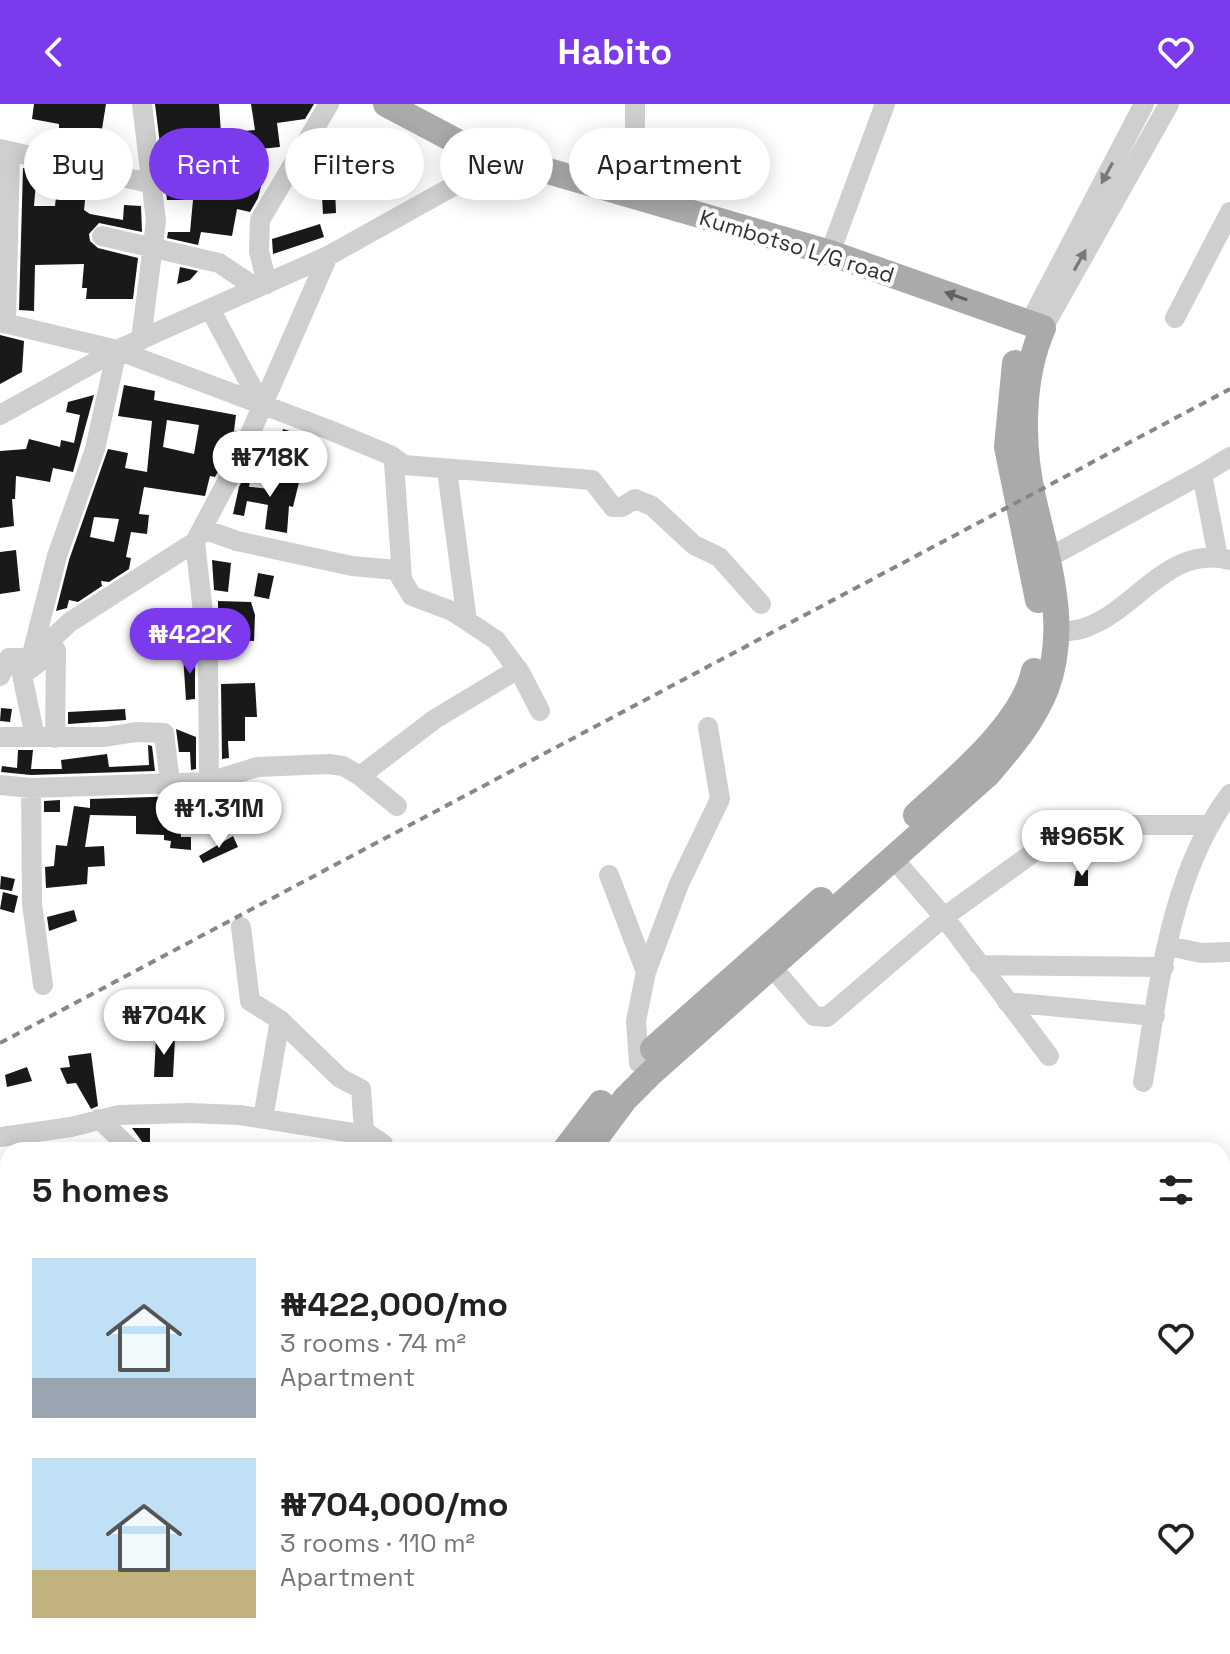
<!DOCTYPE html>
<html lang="en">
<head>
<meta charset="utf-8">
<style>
  :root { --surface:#fff; --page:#f2f2f2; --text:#222; --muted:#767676; --accent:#7c3aed }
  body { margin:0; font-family:"Space Grotesk",sans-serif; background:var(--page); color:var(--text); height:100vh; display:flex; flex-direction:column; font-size:30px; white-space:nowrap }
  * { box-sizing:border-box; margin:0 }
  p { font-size:26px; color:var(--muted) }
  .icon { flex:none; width:44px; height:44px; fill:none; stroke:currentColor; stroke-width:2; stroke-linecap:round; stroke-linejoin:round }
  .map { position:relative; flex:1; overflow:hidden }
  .details { position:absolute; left:0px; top:1038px; width:1230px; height:512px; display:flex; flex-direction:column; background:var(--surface); border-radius:24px 24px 0 0; box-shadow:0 4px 20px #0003 }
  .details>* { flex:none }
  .banner { position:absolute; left:24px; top:24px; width:800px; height:72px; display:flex; gap:16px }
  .price { position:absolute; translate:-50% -68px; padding:0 18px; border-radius:28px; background:#fff; color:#222; font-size:26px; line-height:52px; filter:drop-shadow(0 2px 4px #0008) }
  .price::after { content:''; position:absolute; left:50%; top:48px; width:24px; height:18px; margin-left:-12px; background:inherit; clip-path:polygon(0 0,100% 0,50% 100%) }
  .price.active { background:var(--accent); color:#fff }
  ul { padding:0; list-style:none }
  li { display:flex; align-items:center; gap:24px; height:200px; padding:0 32px }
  li span { display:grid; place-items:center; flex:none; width:224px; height:160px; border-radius:0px; color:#555 }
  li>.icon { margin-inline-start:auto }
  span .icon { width:96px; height:96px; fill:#fffc; stroke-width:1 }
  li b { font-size:34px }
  h2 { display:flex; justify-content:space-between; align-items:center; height:96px; padding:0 32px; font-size:34px }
  .chip { padding:0 28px; border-radius:36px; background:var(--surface); box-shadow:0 4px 20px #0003; font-size:28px; line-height:72px }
  .chip.active { background:var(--accent); color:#fff }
  header { display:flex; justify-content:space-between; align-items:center; height:104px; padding:0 32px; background:var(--accent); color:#fff; font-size:36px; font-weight:600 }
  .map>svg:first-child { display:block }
</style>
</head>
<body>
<header><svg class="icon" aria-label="back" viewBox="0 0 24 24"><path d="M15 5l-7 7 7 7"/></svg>Habito<svg class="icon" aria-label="heart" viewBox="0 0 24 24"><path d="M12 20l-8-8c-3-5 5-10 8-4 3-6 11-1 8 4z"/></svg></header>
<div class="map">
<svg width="1230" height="1550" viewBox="0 0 1230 1550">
  <rect width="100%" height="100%" fill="#fff"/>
  <!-- building -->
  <path fill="#191919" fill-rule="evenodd" d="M34,0H106L102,25L96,24L91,52L59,45V20L32,15Z
    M155,0H219L221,29L255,26L251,0H314L305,15L277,19L280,43L260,45L263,75L258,94L250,108L237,105L232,132L201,128L198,141L167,134L168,128H190L193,96H167ZM209,55L211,77L181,78V57Z
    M23,64L37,67L34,102H55L58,75H53V71L87,78L84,106L90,110L123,116L124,101L141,102L142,128L99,119L89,130L90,137L98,144L138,154L133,195H86L87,184H82L84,160L35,161L34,207L19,206Z
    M338,64L341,83L335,84L336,109L323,110L322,93L315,94L313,83L299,86L298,78L302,70Z
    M320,120L324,133L273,150L272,135Z
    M180,163L198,167L190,176L177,180Z
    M0,231L24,237L22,268L0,280Z
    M124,281L155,287L154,296L236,311L234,327H237L230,342L224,341L220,364L215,373L210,372L205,392L144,383L139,410L149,411L147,430L131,428L126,453L131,454L129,465L109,478L101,477L102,482L78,498L69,496L67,504L56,507L69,456L108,345L128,349L125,364L147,368L152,317L118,312ZM167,316L199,321L194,350L163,343ZM94,413L119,415L114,438L90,433Z
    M94,291L73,368L53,364L50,378L16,372L15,395H12L14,422L0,424V347L26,345L29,335L60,343L61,336L74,339L80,311L66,308L68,298Z
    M283,325L316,335L313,348L280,339Z
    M248,365L252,366L249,383H252L269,385L272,368L300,374L293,403L289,402L287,429L265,425L268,401L247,397L244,412L233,410L239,383Z
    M16,446L20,487L0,490V448Z
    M212,456L231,459L228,488L214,486Z
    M258,469L274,472L269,495L254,492Z
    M218,497L251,498L255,511L254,537L234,536V523H218Z
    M195,550V595L186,596L183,551Z
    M255,579L257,613H245V637H228L229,654L222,655L221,580Z
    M1,604L12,605L10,618L0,617Z
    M125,605L126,616L68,620V608Z
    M176,625L196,633V665L191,666L190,648H179Z
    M148,641L152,642L155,667L31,671L1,668L2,662L17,664L18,646H33L31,665H62L61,656L107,650L109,663L149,661Z
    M225,687V701H211V691Z
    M184,692L185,704L179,705L181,733H191V746L170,744L171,737L164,736V731L136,730V712L90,711L85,743L104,742L105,762L88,763L87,780L46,784L45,763L54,762L56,741L67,742L74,702L90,704V695Z
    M60,696V708H44V697Z
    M233,732L238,743L203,759L199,752Z
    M1088,766V782H1074L1076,767Z
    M1,772L15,775L12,787L0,785Z
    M3,788L18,792L14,809L0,805Z
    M74,806L77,817L49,827L47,813Z
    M173,887L174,909L157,904V890Z
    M149,906L147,937L130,936L129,910Z
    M156,933L175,934L173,973H154Z
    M91,949L98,1002L91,1005L76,979L67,980L60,964L70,963L68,952Z
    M27,963L32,977L7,983L5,971Z
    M132,1024H150V1039H143Z"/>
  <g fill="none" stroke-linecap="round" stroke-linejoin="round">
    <!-- minor -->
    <path stroke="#cfcfcf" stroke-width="20" d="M635,0V94
      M0,45L149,79
      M102,132L219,159L255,183
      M830,149L885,0
      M267,180L259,147L260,116L329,0
      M210,205L262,302
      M1175,214L1230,108
      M0,218L117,246L327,325L390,351L404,361L592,376L613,403H622L635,395L652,402L694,441L719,453L761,500
      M1030,218L1144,0
      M6,219L10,49
      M1043,224L1169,0
      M141,236L156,117L142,0
      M0,311L117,246L328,152L502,55
      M394,358L402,474
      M447,366L467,517
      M203,425L237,437L352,462L396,466L412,492L452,507L496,536L521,570L540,607
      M195,438L208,552L209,678
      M1218,453L1202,370L1230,353
      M1037,460L1202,370
      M1057,529C1066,527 1078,527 1087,523C1138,504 1169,440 1230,456
      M31,554L57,452L95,345L117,246
      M0,572L9,554H31L70,518L195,438L239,355L328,152
      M0,633H105L136,628L164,629L170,679
      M35,633L22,571L46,553
      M55,634L56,546
      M360,672L435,615L518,565
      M0,681L31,684L209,678L257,663L329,660L343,662L360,672L397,702
      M31,684L32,800L43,881
      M893,754L944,813L1049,952
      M609,771L646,868L636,917L639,959
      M241,823L250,897L280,916L340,974L361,985L364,1027L383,1040L384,1046
      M1168,842L1201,849L1230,848
      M979,861L1164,863
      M772,863L814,912L827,913L944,813L1066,725L1078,721H1209
      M646,868L679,780L720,695L708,623
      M1007,898L1155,912
      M1143,978C1159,882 1170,770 1230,690
      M263,1014L280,916
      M99,1015L132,1046
      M0,1033L71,1023L119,1011L189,1009L239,1011L366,1031
      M0,1227L8,1226
      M1222,1392H1230
      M0,1515L8,1513
      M53,1542L55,1550
      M480,1542L481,1550
      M626,1542V1550
      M671,1542L672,1550
      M716,1542L717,1550
      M891,1542V1550
      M1160,1542L1161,1550
      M146,1550L151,1542"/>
    <!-- major -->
    <path stroke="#aaa" stroke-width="26" d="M386,0L469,44L830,149L1043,224C1021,274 1021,340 1033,393C1047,456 1070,521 1046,585C1033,618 1011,643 988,670L650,970L625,995L587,1046
      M1015,259L1007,343L1038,496
      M916,711C954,676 1023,620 1034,567
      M653,945L821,796
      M565,1046L601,999
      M276,1550L281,1542
      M301,1550L306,1542"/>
    <!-- rail -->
    <path stroke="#878787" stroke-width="4" stroke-dasharray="8 6" stroke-linecap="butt" d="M0,939L1230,285"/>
  </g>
  <!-- one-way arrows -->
  <defs><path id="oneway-solid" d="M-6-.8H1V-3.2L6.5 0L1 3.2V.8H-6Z" transform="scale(2)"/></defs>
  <g fill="#797979">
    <use href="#oneway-solid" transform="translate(1107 69) rotate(118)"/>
    <use href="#oneway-solid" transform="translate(1080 156) rotate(-61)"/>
  </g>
  <use fill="#626262" href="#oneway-solid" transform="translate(956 192) rotate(-161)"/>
  <g text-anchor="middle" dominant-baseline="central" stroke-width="8" stroke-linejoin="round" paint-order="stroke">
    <!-- street labels -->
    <g font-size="22" fill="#323232" stroke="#fff">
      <text transform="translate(797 142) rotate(17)">Kumbotso L/G road</text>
    </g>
  </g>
</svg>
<b class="price" style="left:270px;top:395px">₦718K</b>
<b class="price active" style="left:190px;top:572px">₦422K</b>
<b class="price" style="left:219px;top:746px">₦1.31M</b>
<b class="price" style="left:1082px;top:774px">₦965K</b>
<b class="price" style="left:164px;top:953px">₦704K</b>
<div class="banner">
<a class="chip">Buy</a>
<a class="chip active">Rent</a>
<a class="chip">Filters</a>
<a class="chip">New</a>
<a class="chip">Apartment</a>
</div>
<section class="details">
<h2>5 homes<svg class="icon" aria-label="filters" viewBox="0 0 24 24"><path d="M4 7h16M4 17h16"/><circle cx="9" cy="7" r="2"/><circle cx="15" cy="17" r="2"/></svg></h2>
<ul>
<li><span style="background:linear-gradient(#bfe0f5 75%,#9aa5b1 0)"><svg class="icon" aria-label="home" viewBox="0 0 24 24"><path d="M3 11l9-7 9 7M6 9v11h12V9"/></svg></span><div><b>₦422,000/mo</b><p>3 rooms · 74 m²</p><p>Apartment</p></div><svg class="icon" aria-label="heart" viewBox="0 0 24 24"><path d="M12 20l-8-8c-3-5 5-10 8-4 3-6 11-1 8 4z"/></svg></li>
<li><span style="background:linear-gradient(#bfe0f5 70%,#c2b280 0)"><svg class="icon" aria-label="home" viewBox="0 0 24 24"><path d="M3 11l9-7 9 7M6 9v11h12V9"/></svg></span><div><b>₦704,000/mo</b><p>3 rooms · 110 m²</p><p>Apartment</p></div><svg class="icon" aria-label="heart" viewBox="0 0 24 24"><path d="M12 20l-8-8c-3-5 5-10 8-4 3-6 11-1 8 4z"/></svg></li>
</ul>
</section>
</div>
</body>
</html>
